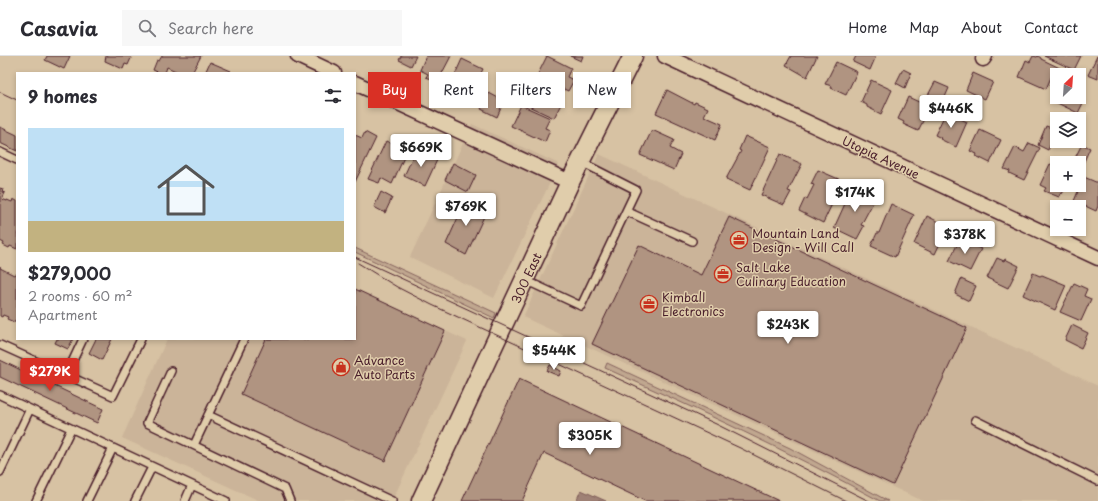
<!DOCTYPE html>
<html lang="en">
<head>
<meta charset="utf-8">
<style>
  :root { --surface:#fff; --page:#f7f7f7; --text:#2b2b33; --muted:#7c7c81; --line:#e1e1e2; --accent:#d93025 }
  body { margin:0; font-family:"Playpen Sans",sans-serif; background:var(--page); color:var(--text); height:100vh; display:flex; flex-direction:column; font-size:15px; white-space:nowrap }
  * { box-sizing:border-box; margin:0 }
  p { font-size:13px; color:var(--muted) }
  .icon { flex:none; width:22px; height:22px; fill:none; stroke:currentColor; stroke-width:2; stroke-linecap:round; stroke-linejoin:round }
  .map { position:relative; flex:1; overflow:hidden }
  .details { position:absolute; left:16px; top:16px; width:340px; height:268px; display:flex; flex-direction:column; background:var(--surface); border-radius:0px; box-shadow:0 2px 6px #0003 }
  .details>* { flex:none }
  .guide { position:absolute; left:368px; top:16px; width:380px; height:36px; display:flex; gap:8px }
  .needle { width:26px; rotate:25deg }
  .fabs { position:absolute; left:1050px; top:12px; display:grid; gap:8px }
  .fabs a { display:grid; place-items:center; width:36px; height:36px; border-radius:0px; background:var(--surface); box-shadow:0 2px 6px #0003; font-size:20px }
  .price { position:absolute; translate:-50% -34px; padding:0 9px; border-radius:4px; background:#fff; color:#222; font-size:13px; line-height:26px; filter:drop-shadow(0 1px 2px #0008) }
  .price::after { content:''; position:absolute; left:50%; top:24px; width:12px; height:9px; margin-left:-6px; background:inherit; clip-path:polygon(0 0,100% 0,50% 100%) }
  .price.current { background:var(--accent); color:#fff }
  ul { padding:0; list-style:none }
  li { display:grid; align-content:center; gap:8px; height:212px; padding:0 12px }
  li span { display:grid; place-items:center; height:124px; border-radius:0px; color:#555 }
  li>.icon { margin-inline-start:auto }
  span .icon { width:72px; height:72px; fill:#fffc; stroke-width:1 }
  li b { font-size:17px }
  h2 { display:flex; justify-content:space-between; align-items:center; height:48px; padding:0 12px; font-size:17px }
  .pill { padding:0 14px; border-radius:0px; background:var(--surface); box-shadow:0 2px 6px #0003; font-size:14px; line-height:36px }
  .pill.current { background:var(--accent); color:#fff }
  header { display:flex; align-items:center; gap:24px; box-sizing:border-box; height:56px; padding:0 20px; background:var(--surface); border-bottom:1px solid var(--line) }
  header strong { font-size:19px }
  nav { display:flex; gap:22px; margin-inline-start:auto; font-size:14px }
  .search { width:280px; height:36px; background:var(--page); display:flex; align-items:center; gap:10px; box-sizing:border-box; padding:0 14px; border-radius:0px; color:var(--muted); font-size:15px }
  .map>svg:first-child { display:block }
</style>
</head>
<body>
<header>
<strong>Casavia</strong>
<div class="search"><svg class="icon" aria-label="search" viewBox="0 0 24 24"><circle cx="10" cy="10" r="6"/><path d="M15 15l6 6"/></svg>Search here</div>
<nav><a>Home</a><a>Map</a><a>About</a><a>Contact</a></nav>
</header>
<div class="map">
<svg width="1098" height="445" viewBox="0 0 1098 445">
  <rect width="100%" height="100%" fill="#d7c2a3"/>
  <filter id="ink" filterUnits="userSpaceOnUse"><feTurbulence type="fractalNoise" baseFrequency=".025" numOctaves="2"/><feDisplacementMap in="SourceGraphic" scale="8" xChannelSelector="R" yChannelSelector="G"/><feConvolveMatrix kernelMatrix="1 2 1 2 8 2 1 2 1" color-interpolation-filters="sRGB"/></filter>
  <g filter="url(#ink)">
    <!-- built -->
    <path fill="#cbb499" d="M472,68L559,108L494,242L410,201Z
      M599,98L1098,330V445H923L523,261Z
      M355,233L467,285L392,445H260L122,382L167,283H355Z"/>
    <!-- green -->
    <path fill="#c0a78f" stroke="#85635d" d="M355,192L496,257L494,262L355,196Z
      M607,307L790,392L888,445H880C790,396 697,353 605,312Z"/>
    <!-- water -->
    <path fill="#9f8174" stroke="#7d5a57" d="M581,434L606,445H576Z"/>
    <!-- building -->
    <path fill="#b09481" stroke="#4a1f2b" d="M47,0H70L64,13L45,4Z
      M106,0H132L128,9L125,8L123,13L105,5Z
      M162,0H201L192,17H180L167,11L165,17H160L153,14L157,4L159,5Z
      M401,0H416L411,10L399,4Z
      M426,0H451L439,23L435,21L434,24L426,21L428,18L420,14Z
      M547,0L571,12L567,21L574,24L568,35L537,20Z
      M570,0H583L581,5Z
      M791,0H817L807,21L786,9Z
      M856,0H876L870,14L853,6Z
      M1033,0L1037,1L1038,0L1041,2V3L1066,15L1064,19H1057V21L1052,19L1046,33L1019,21L1026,4L1030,6Z
      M1044,0H1081L1074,14Z
      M1097,0L1098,1V23L1088,19Z
      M462,3L483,13L473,33L453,23Z
      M210,6L231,15L229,17H205Z
      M836,6L857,16L846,39L831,32L832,30L825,28Z
      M903,13L911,17L905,32L896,27Z
      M973,17L993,26L985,43L966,34Z
      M871,24L892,34L881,58L867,51V49L861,46Z
      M535,25L559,37L555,45L561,48L554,62L524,48Z
      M935,26L949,32L942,48L927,41Z
      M667,34L694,48L695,46L708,52L704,60L722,68L715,84L656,57Z
      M489,37L504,45L497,61L481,53Z
      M908,41L930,51L918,75L903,68L904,66L898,63Z
      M1057,41H1075L1084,45L1078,57L1055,46Z
      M521,49L550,62L545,72L550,74L545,86L511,70Z
      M946,56L967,66L956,91L940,83L941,82L935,79Z
      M1046,70L1057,74L1048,94L1038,89Z
      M0,71L17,79V95L0,87Z
      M652,74L674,84L670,92L681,98L674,114L640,99Z
      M980,74L1001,84L990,107L976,100L977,98L970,95Z
      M365,76L376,82L355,126V79L362,82Z
      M745,80L770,91L750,134L726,123L741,95L739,94Z
      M386,85L398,91L396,95L405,99L392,128L381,122L379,127L368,123Z
      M1029,87L1040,92L1024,124L1009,117L1010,115L1004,113L1015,91L1024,96Z
      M1082,88L1090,92L1082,110L1079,107L1073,106Z
      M415,96L425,100V98L437,104L425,130L404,120Z
      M780,98L802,108L788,135L791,136L784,149L761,139Z
      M453,107L476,119L468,136L445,124Z
      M1050,108L1057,111V129H1067L1062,138L1061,137L1059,141L1044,135L1046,132L1040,129Z
      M818,114L843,125L823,167L799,155L805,142L807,143L814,129L811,128Z
      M1084,121L1098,127V150L1096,155L1074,145Z
      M853,130L876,141L861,169L864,170L857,183L834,172Z
      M0,132L3,133L2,136L5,137L2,143L7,145V144L12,146L13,143L17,145V193L10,190L9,192L3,189L4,187L0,185Z
      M381,136L392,142L385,157L374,151Z
      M466,144L487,154L466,199L446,188Z
      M891,148L914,159L895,201L871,190L877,177H879Z
      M927,160L945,169L943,174L946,175L935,198L914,188Z
      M729,161L967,272L893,429L592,288L639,189L701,219Z
      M960,183L981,193L970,215L949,205Z
      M997,202L1004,205L1005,203L1019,210L1008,232L987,222Z
      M0,210V212L14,219L15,218L17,219V265L15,264L14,266L7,263L8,261L3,259L2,261L0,260Z
      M1033,217L1040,220L1042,219L1066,229L1055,254L1023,239Z
      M961,223L976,230L969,245L955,238Z
      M1074,227L1087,233L1084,240L1091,243L1081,265L1060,256Z
      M355,233L445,275L385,405L241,338L266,283H355Z
      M1072,269L1088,277L1081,292L1065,284Z
      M562,282L574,288L571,293L560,288Z
      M57,283H73L68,293L55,287Z
      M96,283H112L102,304L89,297Z
      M0,304L103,353L97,367L0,321Z
      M550,309L561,315L559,320L547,315Z
      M519,323L779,445H645L544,397L522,445H462Z"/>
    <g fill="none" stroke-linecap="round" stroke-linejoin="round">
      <defs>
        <path id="service" d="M0,96L17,104
          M581,106L636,134L626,155
          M525,224L581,250L626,155L692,185
          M0,289L113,340L141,283
          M171,315L147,367L285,433L290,445
          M66,319L83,283
          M0,339L226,445
          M208,359L392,445
          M975,364L1098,425
          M194,389L244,283
          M0,416L30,353
          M36,445L71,373
          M87,445L113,392
          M135,445L152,411
          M185,445L192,429"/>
        <path id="minor" d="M298,0L334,17
          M665,0L1098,202
          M983,3L985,0
          M355,27L570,126"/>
        <path id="tertiary" d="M421,445L570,126L633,0"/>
      </defs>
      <!-- service casing -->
      <use href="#service" stroke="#4a1f2b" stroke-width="10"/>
      <!-- minor casing -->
      <use href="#minor" stroke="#4a1f2b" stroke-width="17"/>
      <!-- tertiary casing -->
      <use href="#tertiary" stroke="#4a1f2b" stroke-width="21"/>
      <!-- service -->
      <use href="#service" stroke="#e0cdab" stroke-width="7"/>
      <!-- minor -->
      <use href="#minor" stroke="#e0cdab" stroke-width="14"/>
      <!-- tertiary -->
      <use href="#tertiary" stroke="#e0cdab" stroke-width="18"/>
      <!-- tram -->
      <path stroke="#4a1f2b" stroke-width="1" d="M0,36L17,44
        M355,201L716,368L869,445
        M358,207L397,231L432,249L740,392L846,445"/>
    </g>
  </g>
  <!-- icons -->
  <defs>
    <symbol id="office-ring" viewBox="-11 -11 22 22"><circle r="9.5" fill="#e0cdab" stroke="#c8321e" stroke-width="1.5"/><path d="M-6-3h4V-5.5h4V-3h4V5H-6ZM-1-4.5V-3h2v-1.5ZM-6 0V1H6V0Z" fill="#c8321e"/></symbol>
    <symbol id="shop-ring" viewBox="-11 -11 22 22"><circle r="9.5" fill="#e0cdab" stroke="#c8321e" stroke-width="1.5"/><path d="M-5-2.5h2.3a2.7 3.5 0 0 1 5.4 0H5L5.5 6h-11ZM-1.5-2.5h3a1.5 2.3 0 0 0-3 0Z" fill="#c8321e"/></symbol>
  </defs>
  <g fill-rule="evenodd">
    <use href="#office-ring" x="729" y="174" width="20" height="20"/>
    <use href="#office-ring" x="713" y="208" width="20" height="20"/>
    <use href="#office-ring" x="639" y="238" width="20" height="20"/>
    <use href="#shop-ring" x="331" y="301" width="20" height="20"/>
  </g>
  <g text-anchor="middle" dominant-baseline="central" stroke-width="3" stroke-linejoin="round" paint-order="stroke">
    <!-- street labels -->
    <g font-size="12" fill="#4a1f2b" stroke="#e0cdab">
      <text transform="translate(881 101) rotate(25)">Utopia Avenue</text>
      <text transform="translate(526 222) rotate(-65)">300 East</text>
    </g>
    <!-- poi labels -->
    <g font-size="12" fill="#4a1f2b" stroke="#e0cdab" text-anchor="start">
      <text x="752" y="177">Mountain Land<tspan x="752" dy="14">Design - Will Call</tspan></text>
      <text x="736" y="211">Salt Lake<tspan x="736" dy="14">Culinary Education</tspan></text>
      <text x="662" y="241">Kimball<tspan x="662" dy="14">Electronics</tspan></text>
      <text x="354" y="304">Advance<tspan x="354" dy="14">Auto Parts</tspan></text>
    </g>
  </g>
</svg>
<div class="fabs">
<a><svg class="needle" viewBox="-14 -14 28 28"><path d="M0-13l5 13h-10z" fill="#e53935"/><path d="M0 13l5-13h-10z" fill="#7c7c81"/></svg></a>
<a><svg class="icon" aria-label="layers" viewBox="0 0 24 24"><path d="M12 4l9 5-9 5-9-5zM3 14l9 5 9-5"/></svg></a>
<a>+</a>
<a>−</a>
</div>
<b class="price" style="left:951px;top:73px">$446K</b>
<b class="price" style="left:421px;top:112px">$669K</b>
<b class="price" style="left:855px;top:157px">$174K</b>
<b class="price" style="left:466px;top:171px">$769K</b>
<b class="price" style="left:965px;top:199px">$378K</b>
<b class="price" style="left:788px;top:289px">$243K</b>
<b class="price" style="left:554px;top:315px">$544K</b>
<b class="price current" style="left:50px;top:336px">$279K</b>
<b class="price" style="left:590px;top:400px">$305K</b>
<div class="guide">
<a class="pill current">Buy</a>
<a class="pill">Rent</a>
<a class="pill">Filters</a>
<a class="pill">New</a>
</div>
<section class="details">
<h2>9 homes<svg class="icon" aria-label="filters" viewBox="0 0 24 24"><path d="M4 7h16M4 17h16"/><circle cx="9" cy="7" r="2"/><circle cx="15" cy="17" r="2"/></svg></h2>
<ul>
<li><span style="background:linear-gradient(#bfe0f5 75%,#c2b280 0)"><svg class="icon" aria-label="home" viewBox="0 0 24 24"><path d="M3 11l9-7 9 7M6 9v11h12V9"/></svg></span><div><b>$279,000</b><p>2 rooms · 60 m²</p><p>Apartment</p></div></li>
</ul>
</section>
</div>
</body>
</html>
